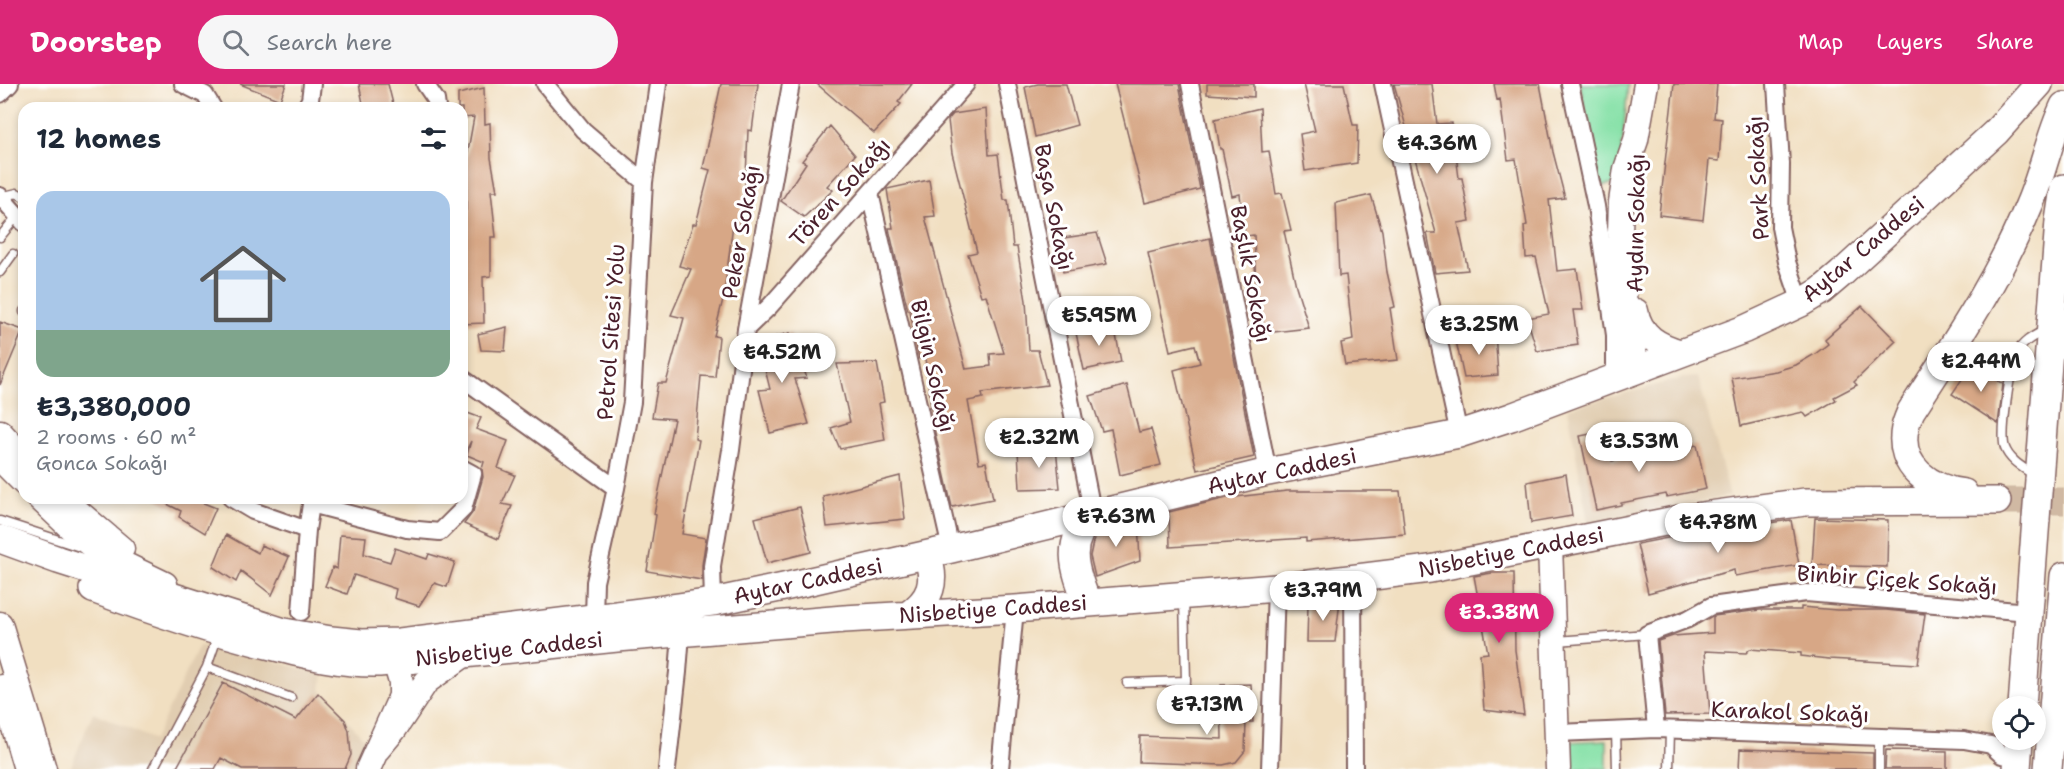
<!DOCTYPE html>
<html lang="en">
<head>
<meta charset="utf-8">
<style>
  :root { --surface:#fff; --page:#f6f6f7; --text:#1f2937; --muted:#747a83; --line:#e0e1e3; --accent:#db2777 }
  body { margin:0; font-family:"Shantell Sans",sans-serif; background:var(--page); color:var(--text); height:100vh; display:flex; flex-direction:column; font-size:22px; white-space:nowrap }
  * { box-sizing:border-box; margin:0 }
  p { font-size:20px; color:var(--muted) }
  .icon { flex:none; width:33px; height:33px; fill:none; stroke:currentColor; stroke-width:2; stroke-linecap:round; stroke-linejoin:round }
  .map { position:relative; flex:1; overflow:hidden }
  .side { position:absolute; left:18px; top:18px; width:450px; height:402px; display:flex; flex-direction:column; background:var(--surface); border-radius:18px; box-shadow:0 3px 9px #0003 }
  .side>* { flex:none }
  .tools { position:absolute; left:1992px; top:612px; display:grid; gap:12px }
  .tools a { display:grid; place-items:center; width:54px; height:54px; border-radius:50%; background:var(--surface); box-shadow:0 3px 9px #0003; font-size:30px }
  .price { position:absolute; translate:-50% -51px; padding:0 14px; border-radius:21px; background:#fff; color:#222; font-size:20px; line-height:39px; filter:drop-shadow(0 2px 3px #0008) }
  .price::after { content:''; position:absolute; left:50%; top:36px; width:18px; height:14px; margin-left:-9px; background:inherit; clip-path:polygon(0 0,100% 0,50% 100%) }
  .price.current { background:var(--accent); color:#fff }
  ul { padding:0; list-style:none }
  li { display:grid; align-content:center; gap:12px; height:318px; padding:0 18px }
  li+li { border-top:2px solid var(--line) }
  li span { display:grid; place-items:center; height:186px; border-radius:18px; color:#555 }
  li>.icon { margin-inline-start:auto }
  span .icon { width:108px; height:108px; fill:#fffc; stroke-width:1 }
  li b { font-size:26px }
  h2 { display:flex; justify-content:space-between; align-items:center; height:72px; padding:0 18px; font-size:26px }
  header { display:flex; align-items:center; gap:36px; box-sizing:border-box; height:84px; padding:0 30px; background:var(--accent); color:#fff }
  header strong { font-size:28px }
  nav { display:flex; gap:33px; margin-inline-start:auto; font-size:21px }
  .search { width:420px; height:54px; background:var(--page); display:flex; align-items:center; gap:15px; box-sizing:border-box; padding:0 21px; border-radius:33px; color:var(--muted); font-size:22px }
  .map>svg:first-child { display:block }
</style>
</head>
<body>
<header>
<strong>Doorstep</strong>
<div class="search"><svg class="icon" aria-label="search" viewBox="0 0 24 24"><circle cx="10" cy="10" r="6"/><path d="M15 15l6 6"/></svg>Search here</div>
<nav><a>Map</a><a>Layers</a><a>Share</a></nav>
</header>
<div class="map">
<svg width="2064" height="685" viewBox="0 0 2064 685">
  <rect width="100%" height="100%" fill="#fff"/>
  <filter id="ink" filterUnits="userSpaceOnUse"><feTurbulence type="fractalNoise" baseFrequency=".0167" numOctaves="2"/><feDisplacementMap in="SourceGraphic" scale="12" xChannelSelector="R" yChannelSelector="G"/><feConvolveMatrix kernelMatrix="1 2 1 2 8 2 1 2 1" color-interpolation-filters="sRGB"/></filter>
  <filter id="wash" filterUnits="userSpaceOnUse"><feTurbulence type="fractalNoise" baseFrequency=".008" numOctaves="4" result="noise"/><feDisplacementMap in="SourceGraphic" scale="24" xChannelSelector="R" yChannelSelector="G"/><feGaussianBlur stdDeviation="1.35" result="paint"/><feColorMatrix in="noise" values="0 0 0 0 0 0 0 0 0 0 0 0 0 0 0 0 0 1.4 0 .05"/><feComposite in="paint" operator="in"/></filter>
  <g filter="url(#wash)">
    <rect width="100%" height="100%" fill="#f1dfc1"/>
    <!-- built -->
    <path fill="#e1cdb1" d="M1698,293L1730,412L1588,439L1568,324L1683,294Z
      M219,561L323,591L321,606L367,658L352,685H70L93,628L154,656L199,562Z"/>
    <!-- green -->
    <path fill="#86e1a7" stroke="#688069" stroke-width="1.5" d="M1580,0H1628L1619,99L1597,103L1588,40Z
      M1607,656V685H1566V658Z"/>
    <g id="blocks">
      <!-- building -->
      <path fill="#d7a786" d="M240,0H286L280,16Z
        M359,0H388L394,24H364Z
        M721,0H758L752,47L748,46L746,93L739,142L733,140L725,203H726L714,252L719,253L715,293L701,292L695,355L699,356L682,450L706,454L702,481V496L647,487L656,431L654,430L674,335L652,333L658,299H666L684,234L671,231L691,185L679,182L693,140H696L710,86L703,84Z
        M817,0H912L898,18L901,20L874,49Z
        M1038,0H1066L1077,41L1035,53L1025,3Z
        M1115,0H1179L1200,105L1145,119Z
        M1207,0H1254V13L1207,10Z
        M1304,0H1344L1353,41H1358L1357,79L1305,87L1300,50L1315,47Z
        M1394,0H1432L1437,40L1452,39L1459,94H1462L1470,137L1458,139L1468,186L1435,189L1427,149H1436Z
        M1494,0H1540L1553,68L1565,114L1549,116L1557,187L1577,185L1583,226H1573L1578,261L1537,267L1527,234L1549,230L1536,173L1526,174L1524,142L1527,141L1516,75L1508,76L1500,15L1497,16Z
        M1674,0H1717L1714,34L1722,35L1719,77L1709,76L1703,136L1659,131Z
        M484,4L485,40L490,39L491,74L497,107H491L496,153H491V192L483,193L484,239L462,240L464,194H462L464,126H466L467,72L474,33L462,34V24H458V10Z
        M1260,24L1262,68L1269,67L1276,110L1282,109L1291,146L1284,147L1296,202L1309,244L1265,249L1256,206L1254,151L1245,152L1240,110L1232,112L1222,65H1220L1215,35Z
        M986,25L989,71L998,70L1004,116H1008L1013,163H1017L1026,217L1029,266H1038L1047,301L982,309L983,314L968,317L979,379L986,378L993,415L952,423L933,340L925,274L919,275L910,226H908L905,214L890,149L889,144H893L887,105L929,96L935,132L925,133L966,285L991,282L990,270L1004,269L986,211L981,212L968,170L977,168L952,69L948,36L953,30Z
        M830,42L855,71L827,102L833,106L804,133L781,117L806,79L802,77Z
        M1371,111L1382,147L1387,188L1395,223L1390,224L1398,276L1345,281L1341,259L1353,256L1346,191L1339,192L1336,119Z
        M1097,149L1107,180L1063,188L1057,155Z
        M1210,154L1254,373L1197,386L1174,286L1200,279L1195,261L1170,267L1148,169Z
        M1862,222L1896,257L1854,298L1857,301L1834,313L1836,316L1807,333L1803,328L1741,342L1732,294L1776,287L1796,281L1815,270L1828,260L1825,255Z
        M0,238L23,246L0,301Z
        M1114,240L1121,278L1084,286L1076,249Z
        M507,243L505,267L481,266L478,250Z
        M790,249L807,294L795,295L809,340L770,349L759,306L770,305L758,257Z
        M1495,249L1498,291L1464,294L1456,257Z
        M877,279L884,318L879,319L885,356L840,365L831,344L850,338L837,280Z
        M1972,280L2003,300L1998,340L1952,310Z
        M1127,301L1139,348L1151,345L1161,381L1120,391L1111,345L1102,347L1090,312Z
        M462,327L481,334L476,345L508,357L498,384L515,391L502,420L512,422L498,455L464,440L473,428L483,393L482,385L484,378L467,371L471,357L462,374Z
        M1606,347L1612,377L1697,361L1706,405L1667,413L1666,410L1621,419V421L1596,426L1580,352Z
        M1056,364L1060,404L1020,405L1018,366Z
        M1566,390L1572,432L1531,439L1527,398Z
        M900,392L905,435L827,443L823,412Z
        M1287,407H1400L1405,450L1306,458V454L1170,463L1169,428L1227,414Z
        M155,414H191L216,424L205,449L179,433L181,427Z
        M800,423L811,468L767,479L755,434Z
        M1815,434L1888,436L1887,483L1812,481Z
        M1791,436L1799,481L1735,492L1734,486L1648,509L1637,460L1683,451Z
        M1138,437L1140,477L1095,493L1090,472L1093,458L1097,451L1101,446Z
        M226,451L258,469L261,461L289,473L272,511L241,487L236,498L213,483Z
        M340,451L366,453L364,470L390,478L395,464L427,475L429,470L455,478L447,503L434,499L419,522L394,514L396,505L354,491L347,510L325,502L333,483L337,485Z
        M1492,489H1514L1515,566L1524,631L1484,626L1480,570L1488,569L1474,492Z
        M1340,517L1335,558H1307L1308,520Z
        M1801,523L1837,526H1886L1925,530L1918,580L1829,575L1801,572V569L1750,565L1746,569L1705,567L1710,630L1665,631L1658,557L1673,552L1713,549V533L1714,532L1760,526H1801Z
        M223,599L296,636L318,609L345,636L349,647L351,671L345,685H242L221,674L215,685H176Z
        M1251,600L1253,638H1246L1245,667L1236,678L1223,681L1139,678L1140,652L1222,655L1221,601Z
        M1740,665L1873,669V685H1739Z
        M1886,666L1947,667V685H1885Z"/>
    </g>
  </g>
  <g filter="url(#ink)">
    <use href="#blocks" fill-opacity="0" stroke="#846260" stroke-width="1.5"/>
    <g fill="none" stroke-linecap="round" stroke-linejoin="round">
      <!-- primary-tunnel -->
      <path stroke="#d0b9a3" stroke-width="27" stroke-dasharray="27 14" stroke-linecap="butt" d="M1997,417H2064"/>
      <defs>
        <path id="lane" d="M0,113L17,109L24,113
          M0,153L18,131
          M0,188L13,170
          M24,228V227
          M2035,392C2024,384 2010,377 2005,364C2000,351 2010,282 2017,269C2023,257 2034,252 2045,246
          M0,437L77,462
          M1557,557L1647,550
          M207,583L291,614
          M1127,599L1186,597L1184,514
          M1616,646L1617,685
          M153,685L207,583L218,551
          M1669,685L1670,646
          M1879,685V653"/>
        <path id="street" d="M183,0L205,11L213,24
          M425,0L436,16L437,24
          M545,0L583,46L644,98
          M1007,0L1093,431
          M1190,0L1268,388
          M1383,0L1459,350
          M1570,0L1596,122L1615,251V292
          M1776,0L1781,80L1780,143L1787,178L1801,219
          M0,10L10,0
          M305,24L310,16L312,0
          M870,109L951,465
          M0,112L24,139
          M746,245L770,222L966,0
          M462,294L616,404
          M231,414L253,427L307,446
          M311,420L407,445L440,448L463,425L473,390L462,384
          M1353,495L1354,685
          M713,518L712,482L731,366L746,245L791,0
          M301,528L307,446L312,414
          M594,533L595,498L616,404L632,318L644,98L658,0
          M1656,645L1647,550L1688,535L1711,522L1806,509L2029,528
          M1557,649L1656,645L1964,656L1991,661L2002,671L2018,673
          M667,685L678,588L681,550
          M1000,685L1015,525
          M1270,685L1276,504"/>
        <path id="secondary" d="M1636,227C1640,252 1660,262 1682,268
          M1633,286L1634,259L1625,220L1622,196L1620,148L1621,118L1626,85L1636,56L1646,0
          M0,348L24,374
          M0,375L24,399
          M39,414L79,452L101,469L165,500
          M62,414L122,465
          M1550,461L1558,685
          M0,540L44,685
          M2,603L26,685
          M378,665L394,646L426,598L467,569
          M368,685L401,612V598L395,578"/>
        <path id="primary" d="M2039,396L2059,137L2064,104
          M1964,409C1931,405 1897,383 1905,344C1906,338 1909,332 1911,327C1954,260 1999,195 2029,121C2043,89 2049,54 2064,22
          M0,455L58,476L284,548L331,556L361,559L400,558L665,525L713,518L784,503L951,465L1268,388L1459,350L1511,333L1745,245L1801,219L1821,207L1841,190L1996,48L2039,0
          M93,505C152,527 211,547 271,562C306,571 343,580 379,579L617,554L844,535L1015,525L1276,504L1430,485L1680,435L1805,418L1997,417
          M1087,518C1074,484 1064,459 1093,431
          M908,531C931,515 937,498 927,471
          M2022,622L2036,435
          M2017,685L2019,656
          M2048,685L2064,492"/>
      </defs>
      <!-- lane casing -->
      <use href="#lane" stroke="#846260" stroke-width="11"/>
      <!-- street casing -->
      <use href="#street" stroke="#846260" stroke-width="20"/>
      <!-- secondary casing -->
      <use href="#secondary" stroke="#846260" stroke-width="27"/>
      <!-- primary casing -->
      <use href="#primary" stroke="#846260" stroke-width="30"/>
      <!-- lane -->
      <use href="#lane" stroke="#fff" stroke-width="8"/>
      <!-- street -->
      <use href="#street" stroke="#fff" stroke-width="16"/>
      <!-- secondary -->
      <use href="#secondary" stroke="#fff" stroke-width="24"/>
      <!-- primary -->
      <use href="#primary" stroke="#fff" stroke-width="27"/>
      <defs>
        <path id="primary-bridge" d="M2036,435L2039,396"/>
      </defs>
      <!-- primary-bridge casing -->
      <use href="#primary-bridge" stroke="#846260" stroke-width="30" stroke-linecap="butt"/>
      <!-- primary-bridge -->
      <use href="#primary-bridge" stroke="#fff" stroke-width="27"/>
    </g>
  </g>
  <g text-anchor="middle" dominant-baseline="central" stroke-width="6" stroke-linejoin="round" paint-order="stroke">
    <!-- street labels -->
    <g font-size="22" fill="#4a1f2b" stroke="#fff">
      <text transform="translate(1758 94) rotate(-93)">Park Sokağı</text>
      <text transform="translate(840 108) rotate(-48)">Tören Sokağı</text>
      <text transform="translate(1054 123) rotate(79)">Başa Sokağı</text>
      <text transform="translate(1636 139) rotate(-89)">Aydın Sokağı</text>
      <text transform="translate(741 148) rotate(-80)">Peker Sokağı</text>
      <text transform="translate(1863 165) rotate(-40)">Aytar Caddesi</text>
      <text transform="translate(1251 190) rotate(79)">Başlık Sokağı</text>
      <text transform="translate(611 248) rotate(-86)">Petrol Sitesi Yolu</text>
      <text transform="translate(933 282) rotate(77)">Bilgin Sokağı</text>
      <text transform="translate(1282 387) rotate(-12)">Aytar Caddesi</text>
      <text transform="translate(1511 468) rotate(-11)">Nisbetiye Caddesi</text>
      <text transform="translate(1897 496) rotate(4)">Binbir Çiçek Sokağı</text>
      <text transform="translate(808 497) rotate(-12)">Aytar Caddesi</text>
      <text transform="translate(993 525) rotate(-4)">Nisbetiye Caddesi</text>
      <text transform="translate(509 565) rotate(-6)">Nisbetiye Caddesi</text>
      <text transform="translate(1790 628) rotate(2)">Karakol Sokağı</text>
    </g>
  </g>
</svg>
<div class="tools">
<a><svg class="icon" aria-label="locate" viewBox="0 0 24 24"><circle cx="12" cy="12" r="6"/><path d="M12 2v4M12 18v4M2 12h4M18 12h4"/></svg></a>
</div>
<b class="price" style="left:1437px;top:91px">₺4.36M</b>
<b class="price" style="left:1099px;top:263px">₺5.95M</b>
<b class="price" style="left:1479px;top:272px">₺3.25M</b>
<b class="price" style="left:782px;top:300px">₺4.52M</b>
<b class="price" style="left:1981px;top:309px">₺2.44M</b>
<b class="price" style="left:1039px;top:385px">₺2.32M</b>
<b class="price" style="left:1639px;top:389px">₺3.53M</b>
<b class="price" style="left:1116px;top:464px">₺7.63M</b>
<b class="price" style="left:1718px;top:470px">₺4.78M</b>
<b class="price" style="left:1323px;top:538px">₺3.79M</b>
<b class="price current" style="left:1499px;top:560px">₺3.38M</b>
<b class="price" style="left:1207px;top:652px">₺7.13M</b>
<section class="side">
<h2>12 homes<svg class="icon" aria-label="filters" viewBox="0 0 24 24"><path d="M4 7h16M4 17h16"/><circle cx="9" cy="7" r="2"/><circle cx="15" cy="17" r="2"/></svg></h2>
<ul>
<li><span style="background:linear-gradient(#a9c7e8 75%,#7fa58c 0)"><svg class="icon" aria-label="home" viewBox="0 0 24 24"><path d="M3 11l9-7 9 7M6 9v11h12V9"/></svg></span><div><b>₺3,380,000</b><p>2 rooms · 60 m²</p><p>Gonca Sokağı</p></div></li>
</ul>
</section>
</div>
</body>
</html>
